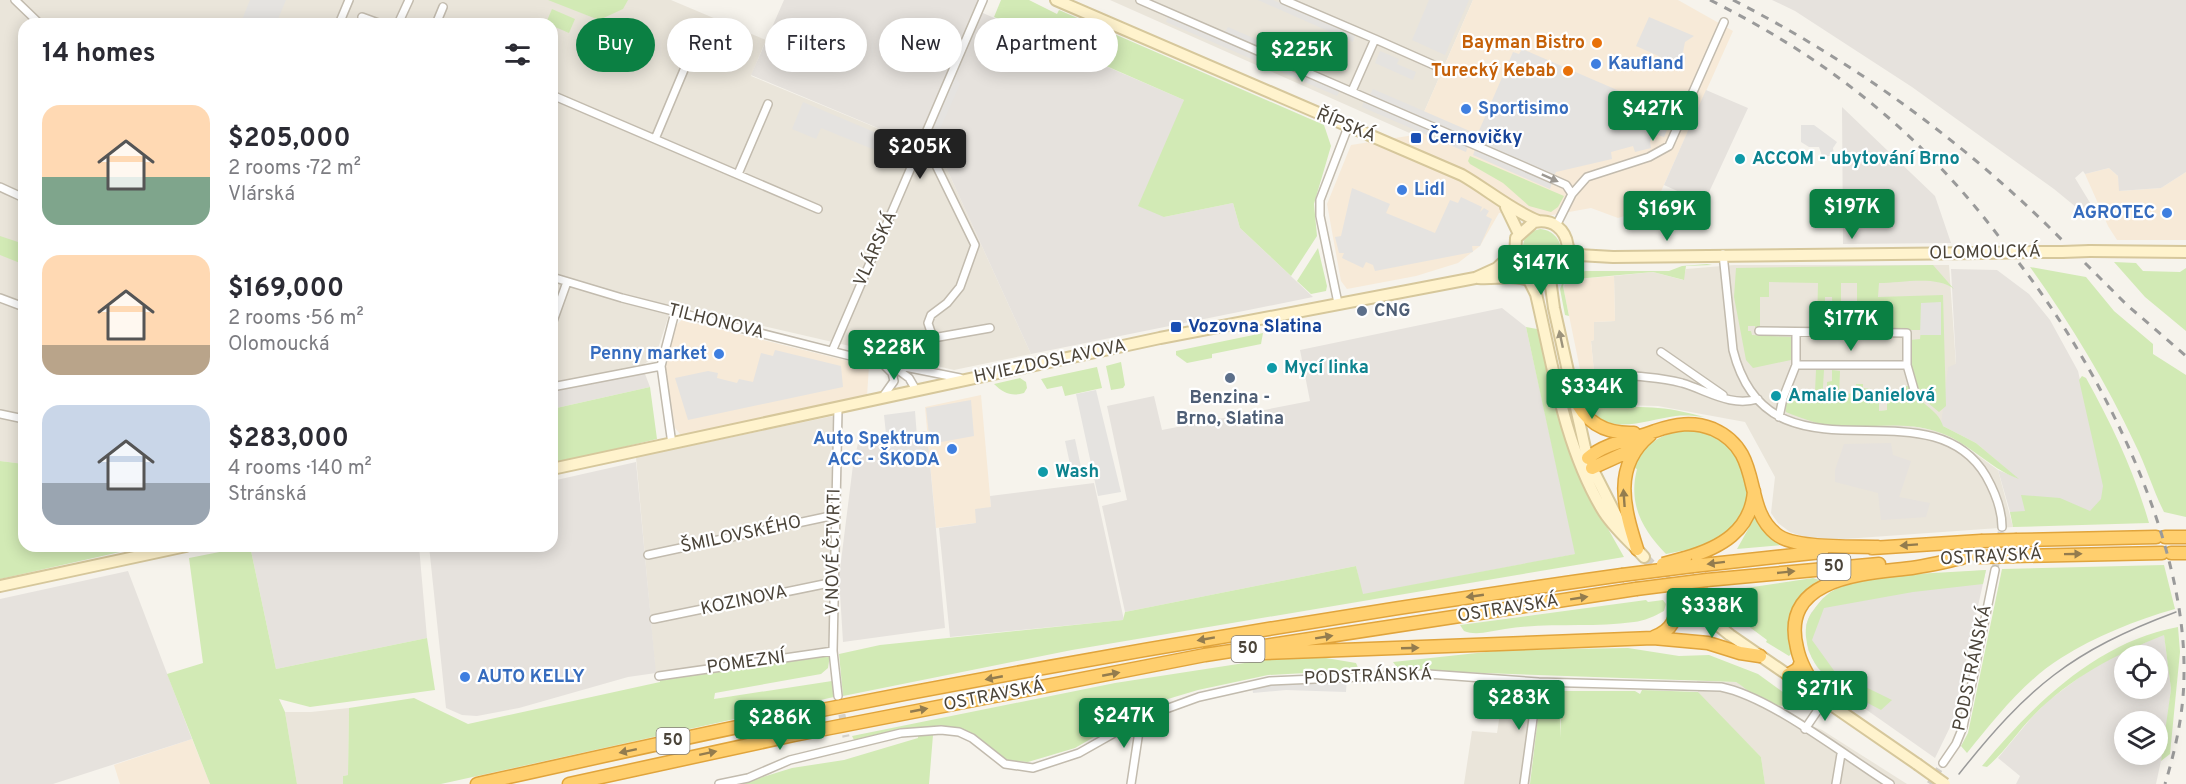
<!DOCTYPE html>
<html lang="en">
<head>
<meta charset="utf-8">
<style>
  :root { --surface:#fff; --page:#f7f7f7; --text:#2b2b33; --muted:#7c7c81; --accent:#0b8043 }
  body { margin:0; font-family:Overpass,sans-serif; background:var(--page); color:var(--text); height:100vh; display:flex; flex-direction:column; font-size:22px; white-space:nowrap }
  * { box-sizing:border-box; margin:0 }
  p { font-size:20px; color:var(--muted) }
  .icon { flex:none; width:33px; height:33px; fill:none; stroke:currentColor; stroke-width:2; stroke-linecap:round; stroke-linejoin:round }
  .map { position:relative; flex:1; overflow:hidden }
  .drawer { position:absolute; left:18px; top:18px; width:540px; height:534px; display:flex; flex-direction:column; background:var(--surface); border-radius:18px; box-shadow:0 3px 15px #0003 }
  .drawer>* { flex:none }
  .hud { position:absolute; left:576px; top:18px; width:570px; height:54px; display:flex; gap:12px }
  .controls { position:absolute; left:2114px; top:645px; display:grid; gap:12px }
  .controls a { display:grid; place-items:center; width:54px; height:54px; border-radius:50%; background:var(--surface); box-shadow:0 3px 15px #0003; font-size:30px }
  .price { position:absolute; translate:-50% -51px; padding:0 14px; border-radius:6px; background:var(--accent); color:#fff; font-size:20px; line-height:39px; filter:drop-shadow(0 2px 3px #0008) }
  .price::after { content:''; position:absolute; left:50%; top:36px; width:18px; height:14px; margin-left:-9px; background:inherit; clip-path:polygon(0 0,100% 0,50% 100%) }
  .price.selected { background:#222; color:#fff }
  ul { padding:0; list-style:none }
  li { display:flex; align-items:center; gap:18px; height:150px; padding:0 24px }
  li span { display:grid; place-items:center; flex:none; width:168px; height:120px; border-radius:18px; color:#555 }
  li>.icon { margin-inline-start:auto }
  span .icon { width:72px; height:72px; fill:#fffc; stroke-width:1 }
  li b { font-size:26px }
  h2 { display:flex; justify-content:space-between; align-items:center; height:72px; padding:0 24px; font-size:26px }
  .chip { padding:0 21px; border-radius:27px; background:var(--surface); box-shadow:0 3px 15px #0003; font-size:21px; line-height:54px }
  .chip.selected { background:var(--accent); color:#fff }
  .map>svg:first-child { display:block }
</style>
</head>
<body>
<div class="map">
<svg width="2186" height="784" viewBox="0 0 2186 784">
  <rect width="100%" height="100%" fill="#f6f3ec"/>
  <!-- residential -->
  <path fill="#eae5da" d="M0,0H671L766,40L751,76L940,154L1031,354L954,370L672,305L656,355L642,366L552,385V24H24V464L0,461Z
    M1110,0H1473L1414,135Z
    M1734,265H1949L1956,365L1941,425L1887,410L1846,416L1782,405L1883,424H1900L1937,431L1955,439L1998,470L2013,527L1816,541L1790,532L1778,523L1771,513L1775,477L1745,422L1658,406L1613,405L1602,399L1603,378L1596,377L1594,372L1591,341L1594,340V322L1615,321L1614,276L1653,272L1683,280L1686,269Z
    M843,414L837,654L656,678L636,457Z
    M1697,681L1736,682L1795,719L1822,730L1907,784H1765L1761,757L1701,697L1698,692Z
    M1504,687L1539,691L1530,784H1464L1472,731L1497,733Z
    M349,708L348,775L343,776V784H297L285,712H311Z"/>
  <!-- commercial -->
  <path fill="#f7ead8" d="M1473,0H1678L1733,31L1654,207L1618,218L1591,208L1547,216L1499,213L1480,246L1458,263L1416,276L1347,289L1341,281L1327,204L1351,145L1414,135Z
    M2109,168L2118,176L2120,191L2161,188L2186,172V240H2117L2108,226L2085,174Z
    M1614,276L1615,321L1594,322V340L1591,341L1594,372L1581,374L1564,291L1565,280Z
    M682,320L869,366L867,396L681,435L675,428L665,367L676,325Z
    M981,395L991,507L976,523L936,528L925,407Z
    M192,739L210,784H120L114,765Z"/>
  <!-- industrial -->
  <path fill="#e6e2dd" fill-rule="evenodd" d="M784,0H979L976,10L1184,100L1164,217L1233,203L1240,228L1313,297L1031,354L940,154L751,75Z
    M1772,0H2186V172L2161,188L2119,191L2118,176L2109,168L2085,174L2083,171L2075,178L2092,206L2082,212L2054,189L1912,87L1795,11Z
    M1706,90L1748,108L1704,203L1664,185Z
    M1842,107L1935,196L1951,243L1843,244Z
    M1951,269L1997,270L2029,294L2050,320L2078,371L2112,519H2012L1998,470L2017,478L1976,443L1941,425L1948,367L1956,364Z
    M1502,308L1526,327L1576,554L1362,595L1356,566L1125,612L1102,506L1127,500L1107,406L1154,396L1162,430L1310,401L1300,350Z
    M642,366L650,387L552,409V385Z
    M927,431L945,628L843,642L839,577L853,465L859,439Z
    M1891,443L1893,455L1911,461L1899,497L1930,503L1926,517L1881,520L1878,493L1835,482V470L1844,444Z
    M636,462L656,673L628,677L519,708L477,716L462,715L446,708L429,546H552V481Z
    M1094,483L1124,620L950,637L939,528L976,523L975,509L991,507L990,496Z
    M250,546H419L427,638L276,669Z
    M1986,570L1952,723L1935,758L1837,689L1817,667L1808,650L1806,625L1811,613L1823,598L1842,586L1875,579Z
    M128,571L192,739L53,784H0V599Z
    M2164,634L2171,689L2165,742L2156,784H2016L2020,776L1998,758L2032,717L2049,700L2096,665ZM2124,656H2157V688H2124ZM2124,722H2157V754H2124Z"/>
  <!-- green -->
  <path fill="#d2eab5" d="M548,0H628L623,9L599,20Z
    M1001,0H1029L1057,14L1059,10L1324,125L1331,146L1314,204L1317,236L1291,276L1240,228L1233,203L1164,217L1138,206L1184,100L994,17Z
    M552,9L575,19L569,33L546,23Z
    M1470,156L1564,196L1558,207L1551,212L1529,206L1503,183L1470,164L1468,161Z
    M1540,229C1556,230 1567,247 1557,261C1553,267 1547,270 1543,276L1526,271L1521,253L1526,233Z
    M0,236L24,244L20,263L0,255Z
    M1318,248L1327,286L1326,291L1311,294L1297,281Z
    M2114,262L2136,263L2143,271L2180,272L2186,268V331L2145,297Z
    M1707,264L1712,265L1686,266L1684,280L1653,272L1565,280L1563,286L1569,316L1565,315L1560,289L1563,281L1572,273L1586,271H1669L1682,266Z
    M1933,265L1954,289C1937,275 1901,283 1879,283L1878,297L1943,295L1946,406L1939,412L1917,394L1910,375V340L1920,339L1921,330H1857V283H1841V327H1833L1832,297H1825V320L1821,321V326H1817L1818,283L1769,282V297H1760V326L1755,331V326H1748V331H1751L1752,335L1791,337V360L1753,368L1746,360L1734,297L1736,268Z
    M2030,267L2086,277L2114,311L2153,344V354L2186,375V517L2164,512C2153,490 2146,466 2135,444C2106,382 2070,323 2030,267Z
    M1526,327L1537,329L1566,440L1586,490L1624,557L1072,650L843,696L839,654L880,645L1123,620L1125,612L1356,566L1363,594L1575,554Z
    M1263,333L1261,344L1212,354V358L1187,363L1176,355V351Z
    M1121,362L1125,385L1123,388L1111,390L1106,366Z
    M1097,367L1102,388L1065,396L1062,386L1047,389L1041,379Z
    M1816,370H1824L1822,403H1827V382L1832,381V370L1840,371L1839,395L1855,393L1856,384H1863V388L1871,389V396H1879V411L1887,410V397L1903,400V386H1911C1916,403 1938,408 1943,426L1976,443L2019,479C1988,468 1967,440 1935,431C1904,422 1876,427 1844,427C1825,427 1803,419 1786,412L1784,402L1788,400L1791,392L1805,395L1815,392Z
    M1581,374C1592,411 1627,405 1658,408C1674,409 1689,413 1704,417C1695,416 1685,415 1676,416C1643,420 1601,441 1585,397C1582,388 1580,383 1581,374Z
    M2082,376L2086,378C2112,425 2134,471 2149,523L2013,527L2010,512L2025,511L2021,495L2060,498L2090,511L2101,499L2103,486L2079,380Z
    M1020,378L1026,382L1027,388L1024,393C1012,397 1003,393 994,384Z
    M650,387L657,439L552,464V409Z
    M1685,429C1699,431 1713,433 1725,442C1751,463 1755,504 1732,529C1721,542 1702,547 1687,553L1686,550L1666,554C1642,529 1628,504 1637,469L1632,467C1644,444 1660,435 1685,429Z
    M0,461L24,464V546H128L120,552L0,579Z
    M1756,515L1762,526L1782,545L1737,549Z
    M250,546L276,669L427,638L435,690L310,707L279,699L285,712L297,784H210L167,674L203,663L189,558Z
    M2164,565L2175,609C2136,620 2096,636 2061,658C2024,681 1994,720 1967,753L1961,746L1968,733L2002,569Z
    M1986,570L1983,584L1913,592L1824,608L1812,640L1835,672L1892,700L1881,710C1849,692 1810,678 1806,637C1805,628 1807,618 1813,611C1820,600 1831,589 1844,586C1889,573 1940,573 1986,570Z
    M1813,578L1819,580C1796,601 1787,622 1791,654L1789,656L1766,642L1767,640L1705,594Z
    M1646,600L1648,602L1663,600L1666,604L1664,611C1655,616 1644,621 1634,622C1591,628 1548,622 1505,629C1491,631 1476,636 1464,631L1460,625Z
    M2178,627L2180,652L2170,754L2161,761L2171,689L2164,635C2115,655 2071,677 2034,715C2017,732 2005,752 1987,767L1982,766C2033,705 2096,642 2178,627Z
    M1628,648L1679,656L1709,655L1758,674L1795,701C1778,716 1751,692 1736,682L1399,670L1393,662L1505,650Z
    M830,655L828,668L821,674L715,693L714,699L832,681L834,697L441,784H343V776L348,775L349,708L414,698L468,724L660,682V678Z
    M1284,657L1326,658L1356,663L1359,670L1268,675L1198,690L1151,704L1075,748L1028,762L1005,760L974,734L942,726L896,730L854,740L852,736L1115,683Z
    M1548,687L1560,688V738L1562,691H1635L1640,694L1642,690L1698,692L1761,757L1765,784H1530L1541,692Z
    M918,735H933L929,784H740L792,768L844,760L918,738Z"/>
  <!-- parking -->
  <path fill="#e5e3e0" d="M250,0H286L276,24H246L241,22Z
    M1258,0H1273L1355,36L1353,42Z
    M1429,0H1469L1445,55L1412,40Z
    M1168,16L1340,91L1337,96L1166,22Z
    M1649,17L1694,36L1685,42L1683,52L1686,58L1683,67L1636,46Z
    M1228,27L1286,52L1283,58L1225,32Z
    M1522,49L1668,112L1665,118L1671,121L1664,137L1658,135L1650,141L1651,148L1635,152L1633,146L1611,152L1612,159L1556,172L1554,176L1481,143L1484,136L1478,133L1513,52L1519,54Z
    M1380,51L1399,59L1397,64L1416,72L1413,80L1375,63Z
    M955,76L960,84L936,138L930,136Z
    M1373,89L1472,132L1466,152L1362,107L1366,93L1370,95Z
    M803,102L898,142L892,157L821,128L816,139L792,129Z
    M1801,125H1814L1837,142L1833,148L1834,156H1822L1819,147H1809L1801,142Z
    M1475,150L1552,183L1550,189L1473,155Z
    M1352,188L1390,204L1386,213L1435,233L1450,200L1458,203L1461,197L1482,207L1480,212L1484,208L1489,211L1486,216L1492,219L1480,246H1472L1473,252L1375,271L1373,265L1366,262L1363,268L1342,258L1344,253H1339L1335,237L1341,236Z
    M1842,199V223L1815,224L1814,206H1820V200Z
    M1941,302V335H1920L1921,303Z
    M775,350L841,366L843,387L688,420L675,378L708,371L718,373L717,378L737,383L739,379L753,382L761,353L773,356Z
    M1096,390L1121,492L1098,496L1076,394Z
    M971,400L974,436L930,444L926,408Z
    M915,411L918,450L888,453L884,415Z
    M1075,439L1083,476L1073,478L1065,441Z
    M1347,676L1346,692L1286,690L1253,693L1252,685Z"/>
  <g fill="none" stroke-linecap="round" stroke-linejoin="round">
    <!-- street-tunnel -->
    <path stroke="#d4d0c8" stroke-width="7" stroke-dasharray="7 3.5" stroke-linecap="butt" d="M1995,570L2002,527
      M840,704L846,737
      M1930,784L1943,763"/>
    <!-- secondary-tunnel -->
    <path stroke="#d4d0c8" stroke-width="10" stroke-dasharray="10 5" stroke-linecap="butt" d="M1644,557L1684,598"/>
    <defs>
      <path id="street" d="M15,0L40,24
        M1140,0L1523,166L1566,185L1572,194
        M1284,0L1375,39L1352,91
        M362,17L381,24
        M339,24L349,0
        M398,24L409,0
        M436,24L443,7
        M1375,39L1445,70
        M552,95L818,209
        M655,139L686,65
        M920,149L931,155L975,245L960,287L947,303L931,315L928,323L933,338L990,328
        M738,174L768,104
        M0,187L24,198
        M1556,226L1572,194L1587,177L1649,157L1669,146L1724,22
        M1723,254L1733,350C1769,494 1928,378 1986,476C1995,492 2002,508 2002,527
        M552,277L622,298L894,367L909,378L916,390
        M0,298L24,307
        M1338,303L1320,216V200L1348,127
        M552,324L567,282
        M1759,331L1907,333V365L1915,393
        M833,349L983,0
        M1661,352L1723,395
        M895,365L960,378
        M1796,365H1907
        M1602,375C1628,376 1656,376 1682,383C1709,391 1730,407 1758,399
        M552,387L661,366
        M882,398L894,381L892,373L885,366
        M838,408L833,651L838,696
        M0,414L24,419
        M1779,417L1783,398L1796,365V333
        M672,444L661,366L675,312
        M648,555L835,515
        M654,619L834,582
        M659,676L833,651
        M1805,729L1824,701
        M1943,763L1956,744L1963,727L1995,570
        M719,784L748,778L790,760L901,733L941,730L959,732L972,738L1005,764L1033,768L1079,753L1141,718L1199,697L1270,681L1428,674L1538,682L1721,687C1771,697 1844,755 1890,784
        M1131,784L1141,718
        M1524,784L1538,682
        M1836,784L1841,754"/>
      <path id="secondary" d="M1056,0L1462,175C1488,190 1511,210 1538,221
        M1506,207L1519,234
        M1569,249L1578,255L1613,257L1982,253
        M2090,251L2186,252
        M2036,252H2062
        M1478,278C1493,279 1507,276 1521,278C1529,279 1535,284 1544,281C1581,271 1573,214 1534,222L1516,238L1515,259L1524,278
        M1550,279L1554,308L1585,448L1592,468L1623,529
        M1529,280L1536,294C1553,366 1564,445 1602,509C1613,528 1630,541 1644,557
        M552,469L1160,338L1475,278L1497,268L1514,252
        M0,586L186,546
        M1684,598L1730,635L1917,764"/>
      <path id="highway" d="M1574,396C1585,423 1605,434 1634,433
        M1588,458C1607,442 1632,440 1655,431C1675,424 1693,421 1713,429C1765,452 1741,506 1776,534C1793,549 1853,546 1878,547
        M1592,468L1636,448
        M2165,537H2186
        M2017,540L2156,537
        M1872,548L1981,541
        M1637,549C1624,508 1612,466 1650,435
        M2171,553H2186
        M2014,556L2162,553
        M1685,558C1720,548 1751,531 1754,491
        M1693,566L1822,552
        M1707,580L1879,564
        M1654,637C1673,630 1677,618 1677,598
        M1263,653L1653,638L1708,643L1740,653L1760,656
        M1788,675L1798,669L1801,662
        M1824,701C1814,684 1801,668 1797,648C1780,580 1858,574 1903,569C1923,567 1943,562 1962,558
        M477,784C582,761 686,737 791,716C1067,661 1344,614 1622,575
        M569,784L794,735L1205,655L1636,589"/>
    </defs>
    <!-- street casing -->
    <use href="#street" stroke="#c2bbae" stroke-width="10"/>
    <!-- secondary casing -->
    <use href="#secondary" stroke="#d6c79b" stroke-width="14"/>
    <!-- highway casing -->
    <use href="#highway" stroke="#e0a43c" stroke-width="15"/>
    <!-- street -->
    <use href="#street" stroke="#fff" stroke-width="7"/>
    <!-- secondary -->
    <use href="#secondary" stroke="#fff3cd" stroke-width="10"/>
    <!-- highway -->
    <use href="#highway" stroke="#ffcf6e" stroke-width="12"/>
    <!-- tram -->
    <path stroke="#9a9a9a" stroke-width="1.5" d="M1959,774C2028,687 2071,651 2176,612"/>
    <!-- rail -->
    <path stroke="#9a9a9a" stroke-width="3" stroke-dasharray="8 8" stroke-linecap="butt" d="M1710,0C1830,60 1922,134 2003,242
      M1733,0C1856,63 1966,143 2063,241
      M2019,263C2100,368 2186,537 2184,673C2184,711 2176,748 2165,784
      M2085,263L2127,305L2186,356"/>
    <defs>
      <path id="secondary-bridge" d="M2062,252L2090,251
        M1982,253L2036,252
        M1917,764L1945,784"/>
      <path id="highway-bridge" d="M1981,541L2017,540
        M1978,557L2014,556
        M1663,564L1685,558
        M1622,575L1693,566
        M1636,589L1707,580"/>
    </defs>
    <!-- secondary-bridge casing -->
    <use href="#secondary-bridge" stroke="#d6c79b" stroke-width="14" stroke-linecap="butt"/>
    <!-- highway-bridge casing -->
    <use href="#highway-bridge" stroke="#e0a43c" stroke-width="15" stroke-linecap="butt"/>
    <!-- secondary-bridge -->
    <use href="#secondary-bridge" stroke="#fff3cd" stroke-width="10"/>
    <!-- highway-bridge -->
    <use href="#highway-bridge" stroke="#ffcf6e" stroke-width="12"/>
  </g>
  <!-- one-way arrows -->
  <defs><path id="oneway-solid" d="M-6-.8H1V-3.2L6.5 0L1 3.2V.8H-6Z" transform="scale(1.5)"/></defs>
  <use fill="#9c9892" href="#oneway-solid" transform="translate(1550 178) rotate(24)"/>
  <use fill="#9c937c" href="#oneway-solid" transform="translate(1561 339) rotate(-102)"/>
  <g fill="#937c4e">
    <use href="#oneway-solid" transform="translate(1624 498) rotate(-94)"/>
    <use href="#oneway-solid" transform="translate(1909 545) rotate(176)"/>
    <use href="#oneway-solid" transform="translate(2073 554) rotate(-1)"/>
    <use href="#oneway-solid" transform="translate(1716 563) rotate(173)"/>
    <use href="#oneway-solid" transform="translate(1786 572) rotate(-6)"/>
    <use href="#oneway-solid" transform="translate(1475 596) rotate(172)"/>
    <use href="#oneway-solid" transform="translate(1579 598) rotate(-9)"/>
    <use href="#oneway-solid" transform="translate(1324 637) rotate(-9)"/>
    <use href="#oneway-solid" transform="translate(1206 639) rotate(170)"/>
    <use href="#oneway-solid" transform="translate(1410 648) rotate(-2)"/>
    <use href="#oneway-solid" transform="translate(1111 674) rotate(-11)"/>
    <use href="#oneway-solid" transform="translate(994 678) rotate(169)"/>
    <use href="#oneway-solid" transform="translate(919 710) rotate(-11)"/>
    <use href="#oneway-solid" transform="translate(628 751) rotate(168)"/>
    <use href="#oneway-solid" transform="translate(708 753) rotate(-12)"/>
  </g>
  <!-- markers -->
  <g fill="#e8710a" stroke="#fff" stroke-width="2">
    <circle cx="1597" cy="43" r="6"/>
    <circle cx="1568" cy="71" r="6"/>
  </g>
  <g fill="#3f7fe0" stroke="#fff" stroke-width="2">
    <circle cx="1596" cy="64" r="6"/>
    <circle cx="1466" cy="109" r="6"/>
    <circle cx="1402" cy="190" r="6"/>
    <circle cx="2167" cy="213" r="6"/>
    <circle cx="719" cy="354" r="6"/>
    <circle cx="952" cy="449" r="6"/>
    <circle cx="465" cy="677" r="6"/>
  </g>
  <g fill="#1a4fb4" stroke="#fff" stroke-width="2">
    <rect x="1410" y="132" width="12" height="12" rx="3"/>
    <rect x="1170" y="321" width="12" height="12" rx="3"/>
  </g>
  <g fill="#0f9aa8" stroke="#fff" stroke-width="2">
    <circle cx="1740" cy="159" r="6"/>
    <circle cx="1272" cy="368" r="6"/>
    <circle cx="1776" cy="396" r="6"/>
    <circle cx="1043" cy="472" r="6"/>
  </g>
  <g fill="#5c6f8a" stroke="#fff" stroke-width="2">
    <circle cx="1362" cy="311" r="6"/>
    <circle cx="1230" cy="378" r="6"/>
  </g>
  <g text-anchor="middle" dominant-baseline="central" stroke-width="4.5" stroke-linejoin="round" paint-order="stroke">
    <!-- shield labels -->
    <g fill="#fff" stroke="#817c74" stroke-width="1.5">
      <rect x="1817.5" y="554" width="33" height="26" rx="4.5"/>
      <rect x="1231.5" y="636" width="33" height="26" rx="4.5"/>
      <rect x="656.5" y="728" width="33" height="26" rx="4.5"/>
    </g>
    <g font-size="16" font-weight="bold" fill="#4b4439">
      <text x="1834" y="567">50</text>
      <text x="1248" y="649">50</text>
      <text x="673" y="741">50</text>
    </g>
    <!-- food labels -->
    <g font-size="18" font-weight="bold" fill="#c56008" stroke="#fff" text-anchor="end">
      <text x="1585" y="43">Bayman Bistro</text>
      <text x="1556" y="71">Turecký Kebab</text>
    </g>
    <!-- shop labels -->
    <g font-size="18" font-weight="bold" fill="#366cbe" stroke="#fff" text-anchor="start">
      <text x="1608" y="64">Kaufland</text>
      <text x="1478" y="109">Sportisimo</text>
      <text x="1414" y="190">Lidl</text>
      <text x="2155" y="213" text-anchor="end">AGROTEC</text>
      <text x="707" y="354" text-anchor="end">Penny market</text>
      <text x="940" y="439" text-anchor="end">Auto Spektrum<tspan x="940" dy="21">ACC - ŠKODA</tspan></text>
      <text x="477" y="677">AUTO KELLY</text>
    </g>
    <!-- street labels -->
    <g font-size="18" fill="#4b4439" stroke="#fff">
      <text transform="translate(1346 126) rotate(22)">ŘÍPSKÁ</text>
      <text transform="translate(876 249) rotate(-66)">VLÁRSKÁ</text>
      <text transform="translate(1985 253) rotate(-1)">OLOMOUCKÁ</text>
      <text transform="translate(716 322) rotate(14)">TILHONOVA</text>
      <text transform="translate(1050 362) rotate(-12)">HVIEZDOSLAVOVA</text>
      <text transform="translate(741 535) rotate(-12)">ŠMILOVSKÉHO</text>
      <text transform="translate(834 552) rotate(-89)">V NOVÉ ČTVRTI</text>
      <text transform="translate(1991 557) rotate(-3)">OSTRAVSKÁ</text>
      <text transform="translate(744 601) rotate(-12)">KOZINOVA</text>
      <text transform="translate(1508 609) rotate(-9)">OSTRAVSKÁ</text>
      <text transform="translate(746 663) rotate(-8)">POMEZNÍ</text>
      <text transform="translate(1973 668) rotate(-78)">PODSTRÁNSKÁ</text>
      <text transform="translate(1368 677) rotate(-2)">PODSTRÁNSKÁ</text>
      <text transform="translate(994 696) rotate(-11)">OSTRAVSKÁ</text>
    </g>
    <!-- transit labels -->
    <g font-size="18" font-weight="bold" fill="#164399" stroke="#fff" text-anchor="start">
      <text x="1428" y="138">Černovičky</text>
      <text x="1188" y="327">Vozovna Slatina</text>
    </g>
    <!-- culture labels -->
    <g font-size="18" font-weight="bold" fill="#0d838f" stroke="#fff" text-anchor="start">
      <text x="1752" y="159">ACCOM - ubytování Brno</text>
      <text x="1284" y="368">Mycí linka</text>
      <text x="1788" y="396">Amalie Danielová</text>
      <text x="1055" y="472">Wash</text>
    </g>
    <!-- service labels -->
    <g font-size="18" font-weight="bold" fill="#4e5e75" stroke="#fff" text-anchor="start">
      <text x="1374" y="311">CNG</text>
      <text x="1230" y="398" text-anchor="middle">Benzina -<tspan x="1230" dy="21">Brno, Slatina</tspan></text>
    </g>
  </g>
</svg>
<div class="controls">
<a><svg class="icon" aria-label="locate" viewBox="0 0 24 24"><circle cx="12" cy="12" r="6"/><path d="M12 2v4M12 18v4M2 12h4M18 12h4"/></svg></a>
<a><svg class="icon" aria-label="layers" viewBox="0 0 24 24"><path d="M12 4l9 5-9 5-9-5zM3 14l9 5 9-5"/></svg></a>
</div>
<b class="price" style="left:1302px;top:83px">$225K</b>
<b class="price" style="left:1653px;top:142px">$427K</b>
<b class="price selected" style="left:920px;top:180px">$205K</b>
<b class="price" style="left:1852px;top:240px">$197K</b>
<b class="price" style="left:1667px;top:242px">$169K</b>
<b class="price" style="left:1541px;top:296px">$147K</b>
<b class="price" style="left:1851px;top:352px">$177K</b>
<b class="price" style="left:894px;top:381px">$228K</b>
<b class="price" style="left:1592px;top:420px">$334K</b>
<b class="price" style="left:1712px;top:639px">$338K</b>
<b class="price" style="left:1825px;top:722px">$271K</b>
<b class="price" style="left:1519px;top:731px">$283K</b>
<b class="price" style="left:1124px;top:749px">$247K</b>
<b class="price" style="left:780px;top:751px">$286K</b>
<div class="hud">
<a class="chip selected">Buy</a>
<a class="chip">Rent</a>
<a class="chip">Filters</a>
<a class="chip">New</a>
<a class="chip">Apartment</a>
</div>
<section class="drawer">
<h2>14 homes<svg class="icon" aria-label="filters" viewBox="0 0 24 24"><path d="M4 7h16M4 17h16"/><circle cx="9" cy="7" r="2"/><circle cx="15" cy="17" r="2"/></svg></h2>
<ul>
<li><span style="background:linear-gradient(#ffd9b3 60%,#7fa58c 0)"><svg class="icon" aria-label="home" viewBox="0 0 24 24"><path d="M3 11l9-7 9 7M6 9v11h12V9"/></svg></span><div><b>$205,000</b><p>2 rooms · 72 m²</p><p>Vlárská</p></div></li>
<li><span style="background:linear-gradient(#ffd9b3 75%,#b9a48a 0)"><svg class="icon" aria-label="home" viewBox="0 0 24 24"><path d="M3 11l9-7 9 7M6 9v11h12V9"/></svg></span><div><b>$169,000</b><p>2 rooms · 56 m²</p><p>Olomoucká</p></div></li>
<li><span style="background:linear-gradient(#c9d6e8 65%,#9aa5b1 0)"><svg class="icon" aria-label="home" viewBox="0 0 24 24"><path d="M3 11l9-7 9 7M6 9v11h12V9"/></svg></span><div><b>$283,000</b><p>4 rooms · 140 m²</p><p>Stránská</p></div></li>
</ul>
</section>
</div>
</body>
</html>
